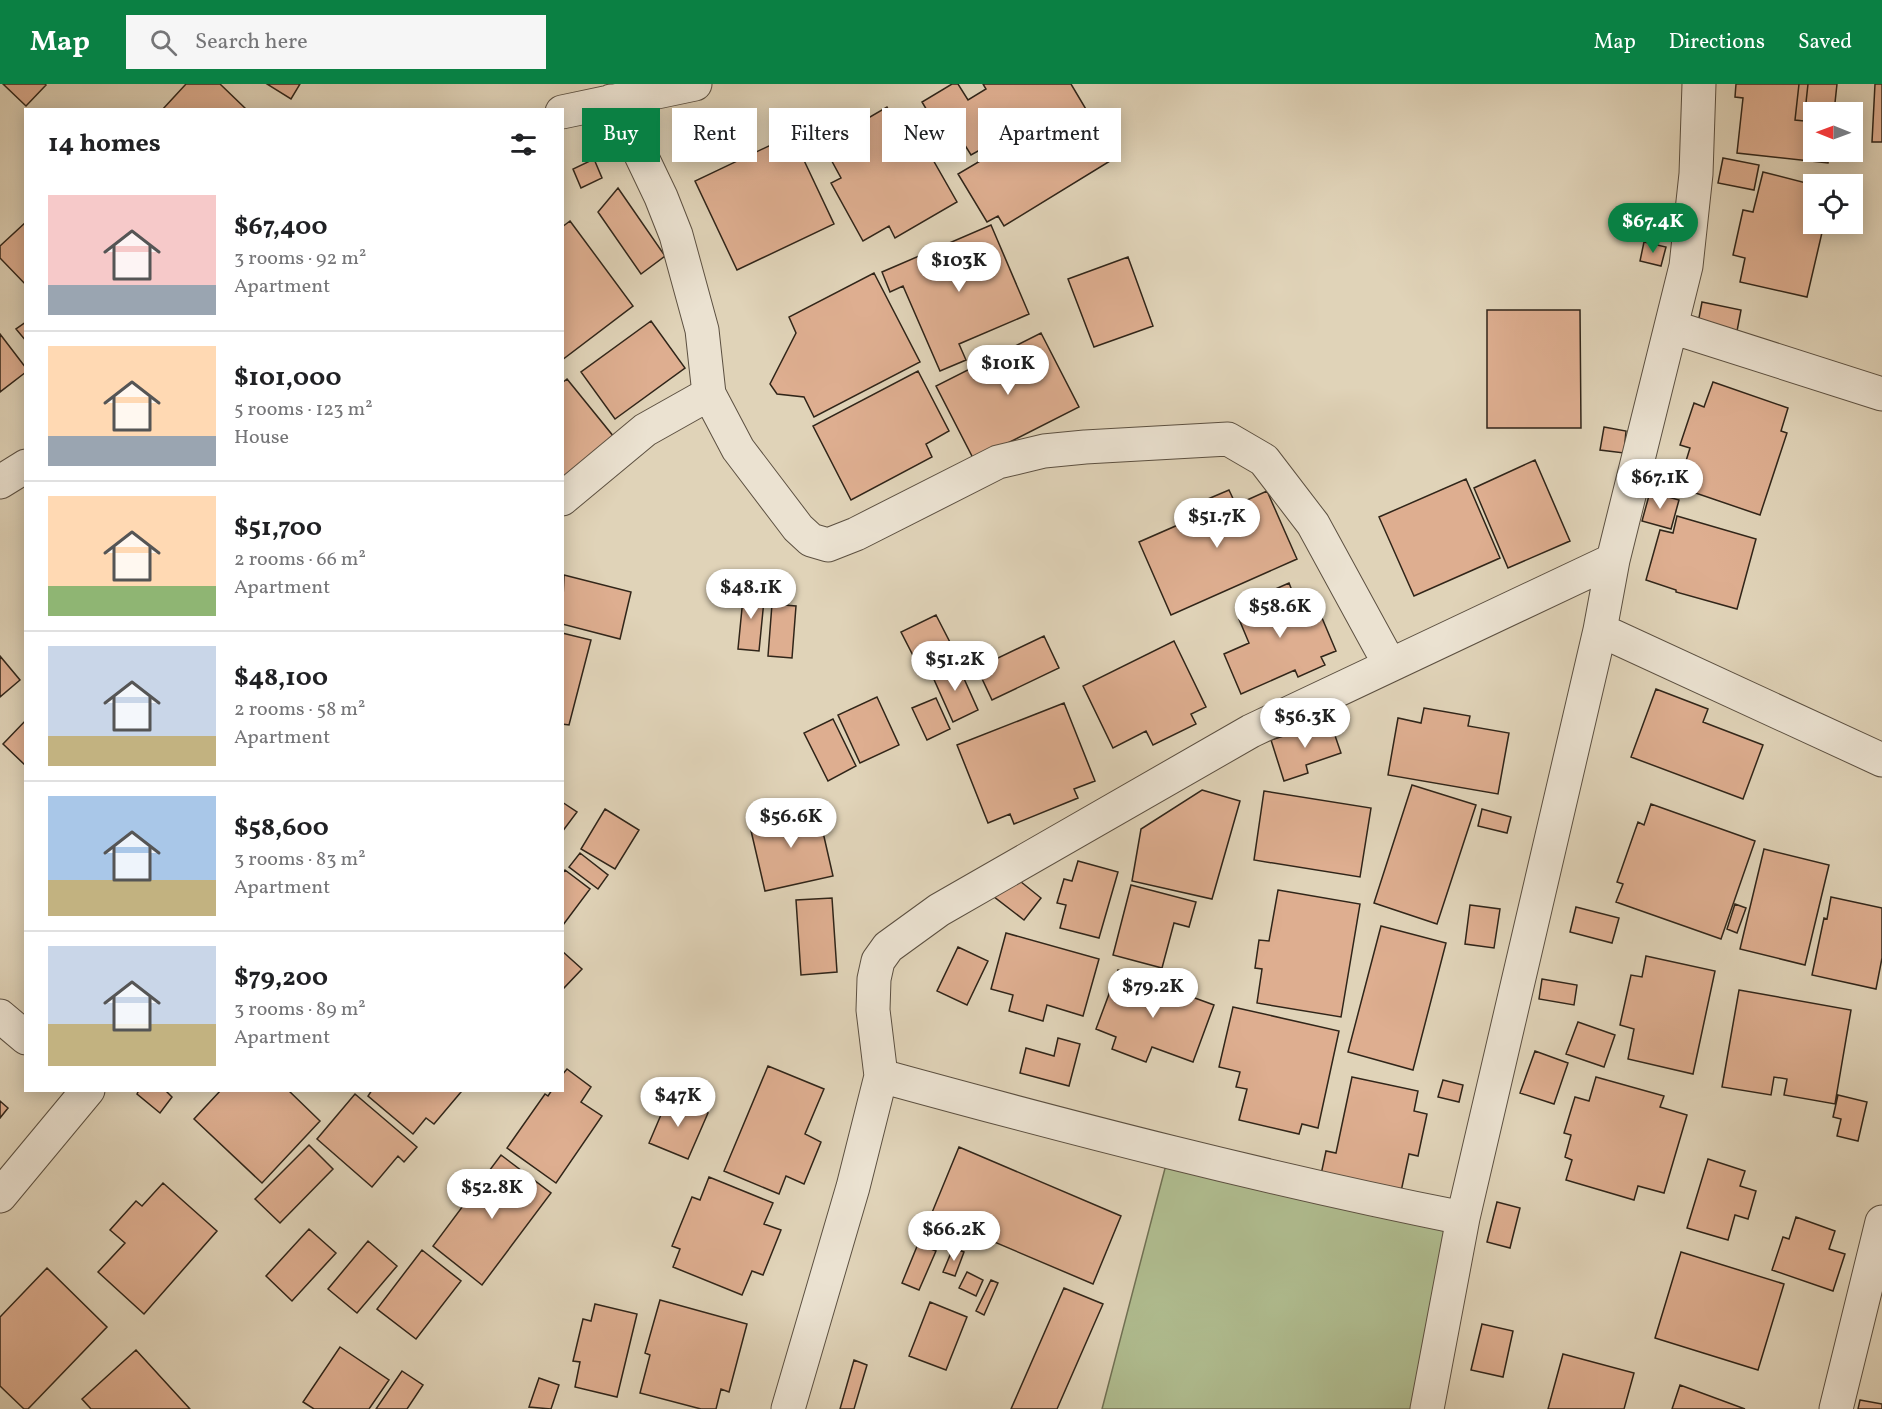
<!DOCTYPE html>
<html lang="en">
<head>
<meta charset="utf-8">
<style>
  :root { --surface:#fff; --page:#f6f6f6; --text:#202124; --muted:#757577; --line:#e0e0e0; --accent:#0b8043 }
  body { margin:0; font-family:Vollkorn,serif; background:var(--page); color:var(--text); height:100vh; display:flex; flex-direction:column; font-size:22px; white-space:nowrap }
  * { box-sizing:border-box; margin:0 }
  p { font-size:20px; color:var(--muted) }
  .icon { flex:none; width:33px; height:33px; fill:none; stroke:currentColor; stroke-width:2; stroke-linecap:round; stroke-linejoin:round }
  .map { position:relative; flex:1; overflow:hidden }
  .side { position:absolute; left:24px; top:24px; width:540px; height:984px; display:flex; flex-direction:column; background:var(--surface); border-radius:0px; box-shadow:0 3px 15px #0003 }
  .side>* { flex:none }
  .top-card { position:absolute; left:582px; top:24px; width:570px; height:54px; display:flex; gap:12px }
  .needle { width:39px; rotate:271deg }
  .fabs { position:absolute; left:1803px; top:18px; display:grid; gap:12px }
  .fabs a { display:grid; place-items:center; width:60px; height:60px; border-radius:0px; background:var(--surface); box-shadow:0 3px 15px #0003; font-size:30px }
  .price { position:absolute; translate:-50% -51px; padding:0 14px; border-radius:21px; background:#fff; color:#222; font-size:20px; line-height:39px; filter:drop-shadow(0 2px 3px #0008) }
  .price::after { content:''; position:absolute; left:50%; top:36px; width:18px; height:14px; margin-left:-9px; background:inherit; clip-path:polygon(0 0,100% 0,50% 100%) }
  .price.selected { background:var(--accent); color:#fff }
  ul { padding:0; list-style:none }
  li { display:flex; align-items:center; gap:18px; height:150px; padding:0 24px }
  li+li { border-top:2px solid var(--line) }
  li span { display:grid; place-items:center; flex:none; width:168px; height:120px; border-radius:0px; color:#555 }
  li>.icon { margin-inline-start:auto }
  span .icon { width:72px; height:72px; fill:#fffc; stroke-width:1 }
  li b { font-size:26px }
  h2 { display:flex; justify-content:space-between; align-items:center; height:72px; padding:0 24px; font-size:26px }
  .tag { padding:0 21px; border-radius:0px; background:var(--surface); box-shadow:0 3px 15px #0003; font-size:21px; line-height:54px }
  .tag.selected { background:var(--accent); color:#fff }
  header { display:flex; align-items:center; gap:36px; box-sizing:border-box; height:84px; padding:0 30px; background:var(--accent); color:#fff }
  header strong { font-size:28px }
  nav { display:flex; gap:33px; margin-inline-start:auto; font-size:21px }
  .search { width:420px; height:54px; background:var(--page); display:flex; align-items:center; gap:15px; box-sizing:border-box; padding:0 21px; border-radius:0px; color:var(--muted); font-size:22px }
  .map>svg:first-child { display:block }
</style>
</head>
<body>
<header>
<strong>Map</strong>
<div class="search"><svg class="icon" aria-label="search" viewBox="0 0 24 24"><circle cx="10" cy="10" r="6"/><path d="M15 15l6 6"/></svg>Search here</div>
<nav><a>Map</a><a>Directions</a><a>Saved</a></nav>
</header>
<div class="map">
<svg width="1882" height="1325" viewBox="0 0 1882 1325">
  <rect width="100%" height="100%" fill="#e0d3b8"/>
  <filter id="stains"><feTurbulence type="fractalNoise" baseFrequency=".00333" numOctaves="4"/><feColorMatrix values="0 0 0 0 .2 0 0 0 0 .09 0 0 0 0 .02 0 0 0 .5 -.17"/></filter>
  <radialGradient id="worn" r=".72"><stop offset=".6" stop-color="#630" stop-opacity="0"/><stop offset="1" stop-color="#630" stop-opacity=".3"/></radialGradient>
  <!-- green -->
  <path fill="#b0bd90" stroke="#707154" stroke-width="1.5" d="M1168,1073L1467,1153L1422,1325H1102Z"/>
  <!-- building -->
  <path fill="#deae90" stroke="#302519" stroke-width="1.5" d="M3,0H45L46,1L26,22Z
    M186,0H220L247,26H162Z
    M267,0H300L291,15Z
    M952,0H958L968,16L986,5L983,0H1071L1115,74L1004,142L998,132L987,138L958,90L992,70L987,62L971,71L950,37L938,45L922,18Z
    M1736,0H1799L1795,36L1804,37L1808,0H1837L1834,28H1814V68H1830L1828,79L1737,69L1743,14L1735,13Z
    M1799,0H1808L1804,37L1795,36Z
    M1875,0H1882V58H1872Z
    M887,23L900,46L912,39L957,118L895,154L889,142L863,157L831,99L841,94L828,70L844,60L839,51Z
    M792,51L834,140L737,186L695,97Z
    M1723,74L1759,81L1754,106L1718,99Z
    M594,75L602,94L581,104L573,85Z
    M1763,88L1814,101V140H1824L1807,213L1740,198L1745,174L1733,171L1743,126L1753,128Z
    M618,104L665,172L641,190L598,128Z
    M570,137L633,222L562,276V143Z
    M26,138V201L0,174V162Z
    M991,141L1029,230L959,260L966,276L940,287L903,202L890,208L882,188Z
    M1644,158L1666,163L1661,182L1640,177Z
    M1128,173L1153,242L1094,263L1068,195Z
    M874,189L920,278L814,333L804,313L777,310L770,300L796,249L789,233Z
    M1702,218L1741,226L1737,247L1698,239Z
    M1487,226H1580L1581,344H1487Z
    M651,237L685,284L615,335L581,288Z
    M26,238V257L16,245Z
    M1041,249L1079,323L974,376L936,302Z
    M0,250L26,284V288L0,308Z
    M918,287L949,347L926,360L932,373L851,416L813,342Z
    M567,295L614,353L562,394V299Z
    M1713,298L1788,324L1781,347L1787,349L1760,431L1678,403L1690,364L1680,361L1694,319L1704,323Z
    M1604,343L1626,347L1624,369L1600,366Z
    M1535,376L1570,457L1508,484L1474,404Z
    M1466,395L1500,474L1414,512L1379,433Z
    M1229,406L1236,421L1267,407L1297,475L1171,531L1139,458L1187,437L1182,426Z
    M1650,408L1679,416L1671,445L1642,437Z
    M1677,432L1756,455L1737,525L1676,508V506L1646,496L1660,446L1673,449Z
    M564,491L631,508L620,555L562,540Z
    M1289,499L1295,514L1311,508L1336,567L1321,573L1325,581L1298,593L1295,586L1241,610L1224,570L1249,559L1239,535L1249,530L1244,519Z
    M744,504L765,506L759,567L738,565Z
    M772,520L796,522L792,574L768,572Z
    M936,531L956,570L921,587L901,548Z
    M562,549L591,556L569,641L562,640Z
    M1044,552L1059,584L992,616L977,584Z
    M1174,557L1206,623L1191,630L1196,640L1153,661L1146,647L1113,664L1083,602Z
    M0,572L20,596L0,613Z
    M957,579L978,626L953,638L932,591Z
    M1656,605L1708,625L1703,638L1763,661L1743,715L1631,673Z
    M877,613L899,661L860,679L838,631Z
    M936,614L950,645L927,656L912,624Z
    M1064,619L1095,697L1074,705L1078,714L1014,740L1010,730L988,739L957,661Z
    M1424,624L1470,632L1468,642L1509,649L1498,710L1388,691L1398,634L1421,639Z
    M833,635L856,682L828,697L804,649Z
    M26,636V682L3,660Z
    M1330,637L1341,669L1306,681L1308,689L1284,697L1271,656Z
    M1412,701L1476,721L1437,840L1374,819Z
    M1202,706L1240,717L1212,815L1132,797L1141,745Z
    M1264,707L1371,724L1360,793L1254,776Z
    M562,718L577,728L562,748Z
    M1651,720L1755,757L1721,855L1616,818L1623,800L1617,798L1638,738L1644,741Z
    M817,722L833,792L765,807L749,738Z
    M605,725L639,746L615,785L581,765Z
    M1482,725L1511,733L1507,749L1478,742Z
    M1764,765L1829,781L1805,881L1740,865Z
    M580,769L608,791L598,805L569,783Z
    M1078,777L1118,788L1099,854L1060,844L1066,821L1057,819L1064,795L1072,797Z
    M565,786L590,805L563,841L562,790Z
    M1010,789L1041,814L1024,836L993,812Z
    M1131,801L1196,818L1189,843L1174,839L1162,884L1113,871Z
    M1278,806L1360,820L1341,933L1257,919L1262,885L1255,884L1259,856L1269,857Z
    M1831,813L1882,824V874L1876,905L1812,891L1824,834L1827,835Z
    M832,814L837,888L801,891L796,816Z
    M1735,820L1746,824L1737,849L1727,845Z
    M1470,821L1500,825L1494,864L1465,860Z
    M1576,823L1619,834L1612,859L1570,848Z
    M1381,842L1446,859L1413,986L1348,968Z
    M1006,849L1099,875L1083,932L1047,921L1043,937L1009,927L1013,911L991,905Z
    M958,863L988,877L967,921L937,907Z
    M562,867L582,885L562,906Z
    M1646,872L1715,887L1693,990L1628,975L1634,945L1620,941L1631,891L1642,893Z
    M1118,886L1214,921L1193,978L1152,963L1146,978L1112,965L1116,953L1096,945Z
    M1542,895L1577,901L1574,921L1539,915Z
    M1739,906L1851,926L1835,1020L1784,1011L1787,995L1774,993L1771,1011L1722,1003Z
    M1233,923L1339,947L1318,1044L1302,1040L1299,1050L1239,1036L1247,1005L1236,1003L1240,988L1219,983Z
    M1578,938L1615,951L1604,983L1566,970Z
    M1058,954L1080,960L1069,1002L1020,989L1026,964L1054,972Z
    M1535,967L1568,979L1554,1020L1520,1009Z
    M768,982L824,1005L805,1050L821,1058L804,1100L786,1092L779,1110L724,1087Z
    M567,985L591,1003L581,1018L602,1032L556,1099L507,1064L545,1010L548,1012L552,1006H562V991Z
    M1352,993L1418,1007L1414,1027L1427,1030L1418,1072L1409,1070L1399,1117L1319,1100L1326,1067L1336,1069Z
    M1596,993L1664,1012L1660,1023L1687,1031L1664,1109L1638,1102L1634,1116L1566,1096L1572,1076L1565,1073L1571,1051L1564,1049L1575,1013L1589,1017Z
    M1443,996L1463,1001L1459,1018L1438,1013Z
    M139,1006H165L172,1013L160,1029L137,1010Z
    M221,1006H288L320,1037L262,1099L194,1035Z
    M372,1006H459L461,1008L434,1040L426,1034L413,1050L368,1012Z
    M355,1010L417,1063L404,1078L398,1072L372,1103L317,1055Z
    M1838,1011L1867,1018L1858,1057L1837,1052L1841,1035L1833,1033Z
    M669,1012L708,1029L688,1075L649,1059Z
    M0,1017L8,1024L0,1034Z
    M309,1061L333,1085L280,1139L255,1115Z
    M959,1063L1121,1132L1093,1200L931,1131Z
    M501,1071L551,1109L482,1201L433,1162Z
    M1708,1075L1745,1087L1740,1102L1756,1107L1748,1135L1735,1131L1728,1156L1687,1144Z
    M709,1093L773,1119L764,1140L781,1146L763,1191L752,1187L742,1211L673,1183L680,1165L672,1162L692,1113L700,1116Z
    M163,1099L217,1147L144,1230L98,1188L125,1159L110,1146L136,1117L142,1122Z
    M1497,1118L1520,1124L1510,1164L1487,1158Z
    M1796,1133L1835,1147L1829,1165L1845,1170L1833,1207L1772,1186L1783,1153L1789,1155Z
    M309,1145L336,1169L292,1217L266,1192Z
    M368,1157L397,1182L357,1229L328,1205Z
    M918,1160L936,1167L919,1206L902,1199Z
    M953,1164L964,1168L955,1192L943,1188Z
    M422,1166L461,1197L416,1255L377,1225Z
    M1681,1168L1784,1200L1758,1286L1655,1254Z
    M47,1184L107,1243L28,1325H24L0,1302V1233Z
    M967,1188L983,1196L976,1212L959,1204Z
    M991,1196L998,1199L984,1231L976,1227Z
    M1064,1204L1103,1220L1057,1325H1011Z
    M660,1216L747,1240L729,1308L721,1305L716,1325H701L640,1309L650,1271L645,1269Z
    M930,1218L967,1233L946,1286L909,1272Z
    M595,1220L637,1230L617,1313L575,1303L580,1278L573,1277L583,1235L591,1237Z
    M1482,1240L1513,1247L1503,1293L1471,1286Z
    M340,1263L389,1296L369,1325H314L303,1318Z
    M136,1266L190,1325H91L82,1315Z
    M1563,1270L1634,1289L1624,1325H1548Z
    M854,1276L867,1281L854,1325H840Z
    M402,1287L423,1301L407,1325H376Z
    M539,1294L559,1301L551,1325L529,1323Z
    M1680,1301L1745,1325H1672Z
    M1860,1316L1882,1320V1325H1858Z"/>
  <g fill="none" stroke-linecap="round" stroke-linejoin="round">
    <defs>
      <path id="minor" d="M611,17L629,46L661,113L676,151L702,246L709,310L738,365L798,444L811,456L828,461L856,450L998,378L1044,367L1085,363L1228,355L1264,376L1313,440L1390,581
        M562,28L695,0
        M1672,243L1882,310
        M0,398L26,382
        M562,415L645,346L709,310
        M1600,546L1882,676
        M0,932L26,954
        M881,992C1074,1045 1267,1095 1463,1134
        M0,1112L88,1006
        M788,1325L853,1103L881,992L873,926L874,895L878,877L888,863L939,826L1251,647L1613,476
        M1427,1325L1463,1134L1600,546L1613,476L1686,182L1696,90L1699,0
        M1836,1325L1882,1138"/>
    </defs>
    <!-- minor casing -->
    <use href="#minor" stroke="#5c5041" stroke-width="35"/>
    <!-- minor -->
    <use href="#minor" stroke="#ebe2d1" stroke-width="33"/>
  </g>
  <rect width="100%" height="100%" filter="url(#stains)"/>
  <rect width="100%" height="100%" fill="url(#worn)"/>
</svg>
<div class="fabs">
<a><svg class="needle" viewBox="-14 -14 28 28"><path d="M0-13l5 13h-10z" fill="#e53935"/><path d="M0 13l5-13h-10z" fill="#757577"/></svg></a>
<a><svg class="icon" aria-label="locate" viewBox="0 0 24 24"><circle cx="12" cy="12" r="6"/><path d="M12 2v4M12 18v4M2 12h4M18 12h4"/></svg></a>
</div>
<b class="price selected" style="left:1653px;top:170px">$67.4K</b>
<b class="price" style="left:959px;top:209px">$103K</b>
<b class="price" style="left:1008px;top:312px">$101K</b>
<b class="price" style="left:1660px;top:426px">$67.1K</b>
<b class="price" style="left:1217px;top:465px">$51.7K</b>
<b class="price" style="left:751px;top:536px">$48.1K</b>
<b class="price" style="left:1280px;top:555px">$58.6K</b>
<b class="price" style="left:955px;top:608px">$51.2K</b>
<b class="price" style="left:1305px;top:665px">$56.3K</b>
<b class="price" style="left:791px;top:765px">$56.6K</b>
<b class="price" style="left:1153px;top:935px">$79.2K</b>
<b class="price" style="left:678px;top:1044px">$47K</b>
<b class="price" style="left:492px;top:1136px">$52.8K</b>
<b class="price" style="left:954px;top:1178px">$66.2K</b>
<div class="top-card">
<a class="tag selected">Buy</a>
<a class="tag">Rent</a>
<a class="tag">Filters</a>
<a class="tag">New</a>
<a class="tag">Apartment</a>
</div>
<section class="side">
<h2>14 homes<svg class="icon" aria-label="filters" viewBox="0 0 24 24"><path d="M4 7h16M4 17h16"/><circle cx="9" cy="7" r="2"/><circle cx="15" cy="17" r="2"/></svg></h2>
<ul>
<li><span style="background:linear-gradient(#f6c9c9 75%,#9aa5b1 0)"><svg class="icon" aria-label="home" viewBox="0 0 24 24"><path d="M3 11l9-7 9 7M6 9v11h12V9"/></svg></span><div><b>$67,400</b><p>3 rooms · 92 m²</p><p>Apartment</p></div></li>
<li><span style="background:linear-gradient(#ffd9b3 75%,#9aa5b1 0)"><svg class="icon" aria-label="home" viewBox="0 0 24 24"><path d="M3 11l9-7 9 7M6 9v11h12V9"/></svg></span><div><b>$101,000</b><p>5 rooms · 123 m²</p><p>House</p></div></li>
<li><span style="background:linear-gradient(#ffd9b3 75%,#8fb573 0)"><svg class="icon" aria-label="home" viewBox="0 0 24 24"><path d="M3 11l9-7 9 7M6 9v11h12V9"/></svg></span><div><b>$51,700</b><p>2 rooms · 66 m²</p><p>Apartment</p></div></li>
<li><span style="background:linear-gradient(#c9d6e8 75%,#c2b280 0)"><svg class="icon" aria-label="home" viewBox="0 0 24 24"><path d="M3 11l9-7 9 7M6 9v11h12V9"/></svg></span><div><b>$48,100</b><p>2 rooms · 58 m²</p><p>Apartment</p></div></li>
<li><span style="background:linear-gradient(#a9c7e8 70%,#c2b280 0)"><svg class="icon" aria-label="home" viewBox="0 0 24 24"><path d="M3 11l9-7 9 7M6 9v11h12V9"/></svg></span><div><b>$58,600</b><p>3 rooms · 83 m²</p><p>Apartment</p></div></li>
<li><span style="background:linear-gradient(#c9d6e8 65%,#c2b280 0)"><svg class="icon" aria-label="home" viewBox="0 0 24 24"><path d="M3 11l9-7 9 7M6 9v11h12V9"/></svg></span><div><b>$79,200</b><p>3 rooms · 89 m²</p><p>Apartment</p></div></li>
</ul>
</section>
</div>
</body>
</html>
